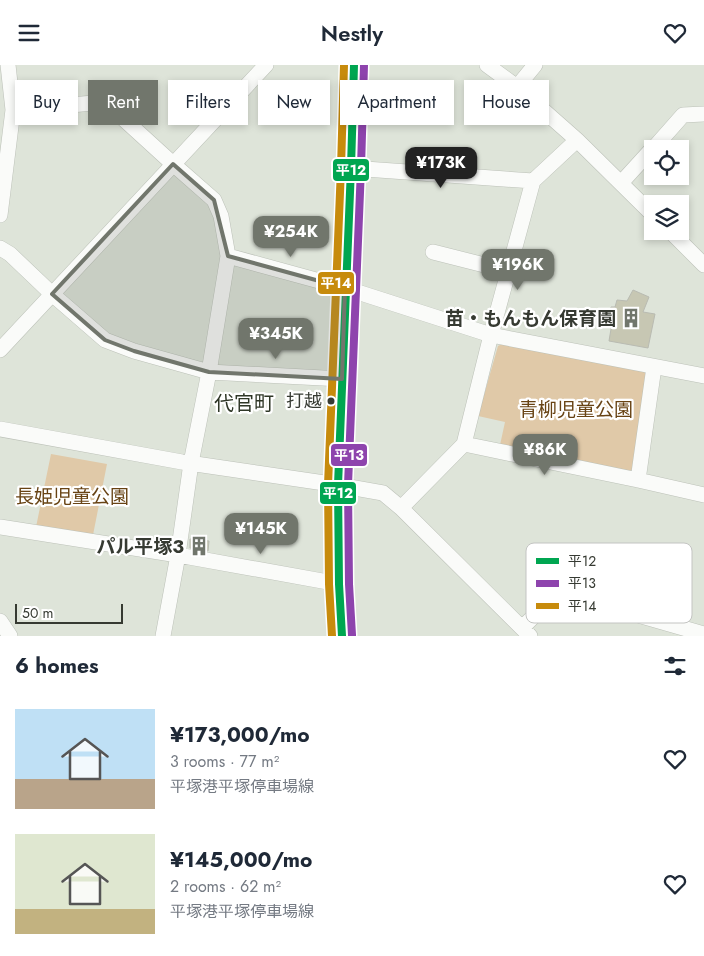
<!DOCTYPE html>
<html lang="en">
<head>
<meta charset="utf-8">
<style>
  :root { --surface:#fff; --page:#f2f2f3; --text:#1f2937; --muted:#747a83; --accent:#71766c }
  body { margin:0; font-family:Jost,"Noto Sans JP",sans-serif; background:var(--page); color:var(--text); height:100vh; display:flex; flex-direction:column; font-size:19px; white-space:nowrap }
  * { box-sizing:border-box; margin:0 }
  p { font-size:16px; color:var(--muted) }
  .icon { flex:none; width:28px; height:28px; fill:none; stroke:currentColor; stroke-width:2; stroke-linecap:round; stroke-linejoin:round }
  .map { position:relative; height:571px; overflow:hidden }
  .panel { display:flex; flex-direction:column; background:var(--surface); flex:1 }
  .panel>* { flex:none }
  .banner { position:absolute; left:15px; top:15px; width:675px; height:45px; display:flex; gap:10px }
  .fabs { position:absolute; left:644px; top:75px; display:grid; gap:10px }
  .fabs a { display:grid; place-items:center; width:45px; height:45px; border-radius:0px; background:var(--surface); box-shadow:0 2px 8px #0003; font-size:25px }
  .scale { position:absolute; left:15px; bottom:12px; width:108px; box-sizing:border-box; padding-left:5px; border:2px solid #363a32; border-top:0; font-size:14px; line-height:18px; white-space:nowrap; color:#363a32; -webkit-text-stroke:4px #fff; paint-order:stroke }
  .price { position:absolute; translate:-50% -42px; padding:0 11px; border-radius:10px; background:var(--accent); color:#fff; font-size:16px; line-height:32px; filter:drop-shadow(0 1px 2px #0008) }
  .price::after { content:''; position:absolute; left:50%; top:30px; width:15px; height:11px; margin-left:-8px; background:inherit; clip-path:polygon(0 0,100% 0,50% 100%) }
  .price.active { background:#222; color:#fff }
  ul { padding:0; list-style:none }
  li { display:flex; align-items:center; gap:15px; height:125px; padding:0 15px }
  li span { display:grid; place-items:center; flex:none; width:140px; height:100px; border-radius:0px; color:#555 }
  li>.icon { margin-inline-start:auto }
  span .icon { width:60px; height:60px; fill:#fffc; stroke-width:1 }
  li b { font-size:21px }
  h2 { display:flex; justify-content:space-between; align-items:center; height:60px; padding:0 15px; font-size:21px }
  .chip { padding:0 18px; border-radius:0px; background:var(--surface); box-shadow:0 2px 8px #0003; font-size:18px; line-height:45px }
  .chip.active { background:var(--accent); color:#fff }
  header { display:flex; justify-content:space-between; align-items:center; height:65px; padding:0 15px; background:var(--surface); font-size:22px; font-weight:600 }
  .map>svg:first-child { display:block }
</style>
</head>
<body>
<header><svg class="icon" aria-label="menu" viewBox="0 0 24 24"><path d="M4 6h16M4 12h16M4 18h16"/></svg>Nestly<svg class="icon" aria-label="heart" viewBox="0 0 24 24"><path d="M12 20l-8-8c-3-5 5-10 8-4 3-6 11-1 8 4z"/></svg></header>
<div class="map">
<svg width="704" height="571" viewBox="0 0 704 571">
  <rect width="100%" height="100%" fill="#dee4d9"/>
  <!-- green -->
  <path fill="#e0c9a8" d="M502,279L644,306L646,310L633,404L630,406L500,380L505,357L478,351L498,281Z
    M51,389L107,399L93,470L36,462Z"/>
  <!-- building -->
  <path fill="#c7c7b3" stroke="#b9bbb2" d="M633,225L649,232L643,247L655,249L648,283L609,276L612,258L608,257L611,242H615L617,235L627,236Z
    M190,474L209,476L208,486L190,483Z"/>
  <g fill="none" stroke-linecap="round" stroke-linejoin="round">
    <defs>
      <path id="minor" d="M487,0L517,22L577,75L652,149
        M517,22L535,0
        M13,45L105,37L173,99L214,135L221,151L228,191L209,307L191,398L178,490L163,571
        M653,84L683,50L704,49
        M351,103L533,116
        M621,118L652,84
        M0,150L13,45L8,0
        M670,166L704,200
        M0,183L10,189L52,229L105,275L134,286L209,307L342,314
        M433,187L508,206
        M228,191L345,223L491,270L704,311
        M0,285L266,0
        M0,364L182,397L338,420L383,428L401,443L530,571
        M464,379L491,270L533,116L577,75
        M638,415L654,302
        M401,443L464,379L638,415L704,430
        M0,462L178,490L339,519
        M0,556L10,571
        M522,563L558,527L704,569"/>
      <path id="major" d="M342,571L339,519L338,420L351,103L354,0"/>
    </defs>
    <!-- minor casing -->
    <use href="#minor" stroke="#bcc1b8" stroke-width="16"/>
    <!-- major casing -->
    <use href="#major" stroke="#95aea0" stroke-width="21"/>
    <!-- minor -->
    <use href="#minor" stroke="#fafbf9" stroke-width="15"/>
    <!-- major -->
    <use href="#major" stroke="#dce9e3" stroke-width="20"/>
    <defs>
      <path id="bus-1" d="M342,571L339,519L338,420L351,103L354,0"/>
      <path id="bus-2" d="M352,570L349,519L348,420L361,103L364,0"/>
      <path id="bus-3" d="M332,571L329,519L328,420L341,103L344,0"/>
    </defs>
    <!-- bus-1 casing -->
    <use href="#bus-1" stroke="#fff" stroke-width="11"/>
    <!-- bus-2 casing -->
    <use href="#bus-2" stroke="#fff" stroke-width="11"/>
    <!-- bus-3 casing -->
    <use href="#bus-3" stroke="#fff" stroke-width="11"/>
    <!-- bus-1 -->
    <use href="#bus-1" stroke="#00a651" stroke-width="8"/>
    <!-- bus-2 -->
    <use href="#bus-2" stroke="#8e44ad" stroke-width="8"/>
    <!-- bus-3 -->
    <use href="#bus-3" stroke="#c78b0c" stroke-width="8"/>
  </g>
  <!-- marked area -->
  <path fill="#71766c" fill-opacity="0.2" stroke="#71766c" stroke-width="4" stroke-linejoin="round" d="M173,99L214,135L228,191L345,223L342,314L209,307L134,286L105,275L52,229Z"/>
  <!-- icons -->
  <defs>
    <symbol id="building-bare" viewBox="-9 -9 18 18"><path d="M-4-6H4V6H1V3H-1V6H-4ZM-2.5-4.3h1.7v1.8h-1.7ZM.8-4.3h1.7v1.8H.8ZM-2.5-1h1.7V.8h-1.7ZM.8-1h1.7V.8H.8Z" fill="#71766c" stroke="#fff" stroke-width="2.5" paint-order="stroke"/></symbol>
  </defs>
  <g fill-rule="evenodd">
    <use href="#building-bare" x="617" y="239" width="28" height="28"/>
    <use href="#building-bare" x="185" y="467" width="28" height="28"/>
  </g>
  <!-- markers -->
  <circle fill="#363a32" stroke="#fff" stroke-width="2" cx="331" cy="336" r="4.5"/>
  <g text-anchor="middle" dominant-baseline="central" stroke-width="4.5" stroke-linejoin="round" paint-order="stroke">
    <!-- bus labels -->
    <g font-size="18" fill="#363a32" stroke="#fff" text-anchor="end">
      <text x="322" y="336">打越</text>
    </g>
    <!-- poi labels -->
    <g font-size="19" font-weight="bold" fill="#363a32" stroke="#fff" text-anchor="end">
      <text x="616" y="253">苗・もんもん保育園</text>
      <text x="184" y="481">パル平塚3</text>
    </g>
    <!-- park labels -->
    <g font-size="19" fill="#684314" stroke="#fff">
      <text x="576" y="344">青柳児童公園</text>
      <text x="72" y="431">長姫児童公園</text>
    </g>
    <!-- neighbourhood labels -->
    <g font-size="20" fill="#2f3727" stroke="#fff">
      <text x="244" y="338">代官町</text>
    </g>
  </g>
  <!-- legend -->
  <rect x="526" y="478" width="166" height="80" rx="8" fill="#fff" stroke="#c3c4c2" stroke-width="1"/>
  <rect x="536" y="493" width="23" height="6" fill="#00a651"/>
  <rect x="536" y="515" width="23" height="7" fill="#8e44ad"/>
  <rect x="536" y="538" width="23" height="6" fill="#c78b0c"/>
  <g font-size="14" fill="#363a32">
    <text x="568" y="501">平12</text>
    <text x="568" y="523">平13</text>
    <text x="568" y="546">平14</text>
  </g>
  <g stroke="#fff" stroke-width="2">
    <rect x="332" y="93" width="38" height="24" rx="5" fill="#00a651"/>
    <rect x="317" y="206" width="38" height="24" rx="5" fill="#c78b0c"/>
    <rect x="330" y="378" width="38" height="24" rx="5" fill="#8e44ad"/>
    <rect x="319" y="416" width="38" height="24" rx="5" fill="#00a651"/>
  </g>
  <g font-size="14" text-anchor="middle" font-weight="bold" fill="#fff">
    <text x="351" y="110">平12</text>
    <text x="336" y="223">平14</text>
    <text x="349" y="395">平13</text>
    <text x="338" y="433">平12</text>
  </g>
</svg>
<div class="fabs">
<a><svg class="icon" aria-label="locate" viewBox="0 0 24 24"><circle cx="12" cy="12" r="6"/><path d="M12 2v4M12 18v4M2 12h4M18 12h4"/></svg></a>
<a><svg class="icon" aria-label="layers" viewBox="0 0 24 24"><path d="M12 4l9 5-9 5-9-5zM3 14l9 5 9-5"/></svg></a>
</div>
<div class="scale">50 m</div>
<b class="price active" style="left:441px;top:124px">¥173K</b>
<b class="price" style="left:291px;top:193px">¥254K</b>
<b class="price" style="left:518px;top:226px">¥196K</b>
<b class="price" style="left:276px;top:295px">¥345K</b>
<b class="price" style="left:545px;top:411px">¥86K</b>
<b class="price" style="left:261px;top:490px">¥145K</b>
<div class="banner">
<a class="chip">Buy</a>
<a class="chip active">Rent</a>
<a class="chip">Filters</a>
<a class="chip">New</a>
<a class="chip">Apartment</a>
<a class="chip">House</a>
</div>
</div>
<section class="panel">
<h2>6 homes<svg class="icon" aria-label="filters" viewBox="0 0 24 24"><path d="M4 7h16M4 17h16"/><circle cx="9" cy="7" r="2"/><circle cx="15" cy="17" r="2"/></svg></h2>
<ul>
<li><span style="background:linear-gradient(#bfe0f5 70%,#b9a48a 0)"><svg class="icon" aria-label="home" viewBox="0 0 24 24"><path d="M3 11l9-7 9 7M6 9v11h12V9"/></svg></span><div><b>¥173,000/mo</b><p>3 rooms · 77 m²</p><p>平塚港平塚停車場線</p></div><svg class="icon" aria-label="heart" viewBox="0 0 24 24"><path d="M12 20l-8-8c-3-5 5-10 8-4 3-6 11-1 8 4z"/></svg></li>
<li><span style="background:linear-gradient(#dfe7d0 75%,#c2b280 0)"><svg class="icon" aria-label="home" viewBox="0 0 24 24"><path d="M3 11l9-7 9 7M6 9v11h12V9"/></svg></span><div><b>¥145,000/mo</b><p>2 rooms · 62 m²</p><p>平塚港平塚停車場線</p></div><svg class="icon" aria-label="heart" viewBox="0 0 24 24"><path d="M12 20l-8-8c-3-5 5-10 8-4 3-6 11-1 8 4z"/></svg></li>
</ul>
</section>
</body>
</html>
